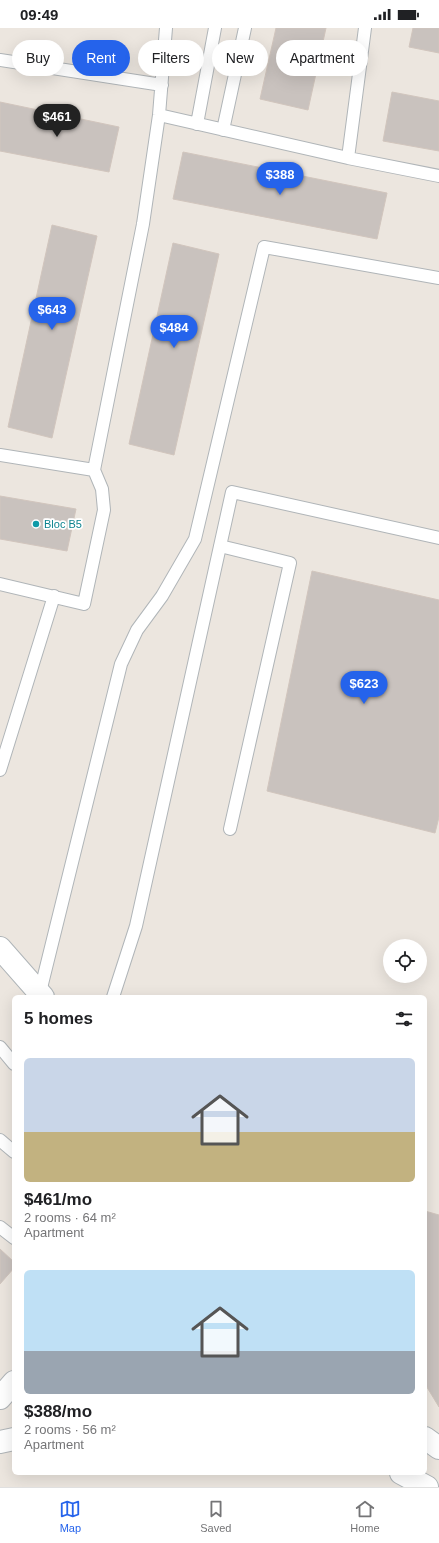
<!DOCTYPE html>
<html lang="en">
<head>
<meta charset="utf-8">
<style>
  :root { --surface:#fff; --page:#f2f2f2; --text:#202124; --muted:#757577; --line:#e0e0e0; --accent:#2563eb }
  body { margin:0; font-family:Helvetica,sans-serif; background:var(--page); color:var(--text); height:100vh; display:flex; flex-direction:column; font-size:15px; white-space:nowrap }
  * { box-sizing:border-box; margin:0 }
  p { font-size:13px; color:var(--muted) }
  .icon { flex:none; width:22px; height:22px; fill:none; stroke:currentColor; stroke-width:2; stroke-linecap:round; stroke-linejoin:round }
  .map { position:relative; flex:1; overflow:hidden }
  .sheet { position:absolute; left:12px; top:967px; width:415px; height:480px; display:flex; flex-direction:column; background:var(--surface); border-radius:6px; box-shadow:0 4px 16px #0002 }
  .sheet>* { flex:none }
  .banner { position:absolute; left:12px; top:12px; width:415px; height:36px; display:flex; gap:8px }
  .controls { position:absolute; left:383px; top:911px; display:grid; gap:8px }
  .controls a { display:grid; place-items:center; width:44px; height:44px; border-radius:50%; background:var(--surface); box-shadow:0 4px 16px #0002; font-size:20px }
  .price { position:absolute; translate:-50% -34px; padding:0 9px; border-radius:14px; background:var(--accent); color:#fff; font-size:13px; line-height:26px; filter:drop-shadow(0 1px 2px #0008) }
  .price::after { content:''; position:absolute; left:50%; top:24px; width:12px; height:9px; margin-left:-6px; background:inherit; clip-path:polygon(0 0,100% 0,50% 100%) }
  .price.on { background:#222; color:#fff }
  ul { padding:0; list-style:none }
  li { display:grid; align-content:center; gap:8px; height:212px; padding:0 12px }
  li span { display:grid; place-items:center; height:124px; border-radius:6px; color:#555 }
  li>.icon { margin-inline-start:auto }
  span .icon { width:72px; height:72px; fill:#fffc; stroke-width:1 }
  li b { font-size:17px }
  h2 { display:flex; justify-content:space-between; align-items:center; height:48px; padding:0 12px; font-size:17px }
  .chip { padding:0 14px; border-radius:18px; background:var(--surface); box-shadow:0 4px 16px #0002; font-size:14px; line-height:36px }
  .chip.on { background:var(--accent); color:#fff }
  .status { display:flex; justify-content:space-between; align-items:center; height:28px; padding:0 20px; background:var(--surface); direction:ltr }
  .status svg { height:11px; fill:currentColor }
  .menu { display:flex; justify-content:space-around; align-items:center; height:56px; border-top:1px solid var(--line); background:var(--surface); font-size:11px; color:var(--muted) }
  .menu a { display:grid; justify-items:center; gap:2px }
  .menu .on { color:var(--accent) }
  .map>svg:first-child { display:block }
</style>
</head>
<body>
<div class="status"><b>09:49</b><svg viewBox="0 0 49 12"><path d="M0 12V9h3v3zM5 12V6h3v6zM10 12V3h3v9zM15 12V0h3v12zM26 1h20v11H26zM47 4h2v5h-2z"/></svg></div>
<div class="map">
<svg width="439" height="1459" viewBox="0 0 439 1459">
  <rect width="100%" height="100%" fill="#ece6df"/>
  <!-- building -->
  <path fill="#c9c2be" stroke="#d1c5bd" d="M276,0H326L308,82L260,71Z
    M413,0H439V25L409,19Z
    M392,64L439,73V123L383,113Z
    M0,74L119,99L109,144L0,123Z
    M183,124L387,165L377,211L173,171Z
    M52,197L97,208L52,410L8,399Z
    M173,215L219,226L174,427L129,416Z
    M0,468L76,481L67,523L0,511Z
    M312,543L439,572V789L435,805L267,763Z
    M425,1183L439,1187V1379L425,1356Z
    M0,1221L14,1234V1240L0,1256Z"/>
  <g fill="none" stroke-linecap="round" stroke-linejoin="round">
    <defs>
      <path id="service" d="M0,32L162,57
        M159,87L348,130L439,148
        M197,96L215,0
        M223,102L245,0
        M348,130L365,0
        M0,427L94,442
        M220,518L290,535L230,801
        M0,556L84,576L104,482L102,461L94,442L143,196L159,87L166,0
        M0,742L54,568
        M40,964L121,636L137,602L162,568L195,511L264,219L439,250
        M113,969L136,898L232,464L439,510
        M0,1019L14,1036
        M0,1112L14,1124
        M0,1199L14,1210"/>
      <path id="tertiary" d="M0,1370L14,1354
        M0,1414L14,1411"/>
      <path id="secondary" d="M0,920L43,969
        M425,1410L439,1420
        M401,1445L427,1459"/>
    </defs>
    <!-- service casing -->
    <use href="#service" stroke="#b0b5b8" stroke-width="14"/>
    <!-- tertiary casing -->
    <use href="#tertiary" stroke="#b0b5b8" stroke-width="24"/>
    <!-- secondary casing -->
    <use href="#secondary" stroke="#afb5b8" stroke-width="24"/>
    <!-- service -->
    <use href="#service" stroke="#fff" stroke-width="12"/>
    <!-- tertiary -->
    <use href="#tertiary" stroke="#fff" stroke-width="22"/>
    <!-- secondary -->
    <use href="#secondary" stroke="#fff" stroke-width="22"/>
  </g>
  <!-- markers -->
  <circle fill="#0f9aa8" stroke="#fff" stroke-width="1.5" cx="36" cy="496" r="4"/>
  <g text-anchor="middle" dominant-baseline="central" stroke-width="3.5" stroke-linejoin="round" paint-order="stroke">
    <!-- culture labels -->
    <g font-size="11" fill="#0d838f" stroke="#fff" text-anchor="start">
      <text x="44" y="496">Bloc B5</text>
    </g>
  </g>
</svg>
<div class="controls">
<a><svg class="icon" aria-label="locate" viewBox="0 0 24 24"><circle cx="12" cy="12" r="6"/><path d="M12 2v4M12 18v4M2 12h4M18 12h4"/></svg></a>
</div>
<b class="price on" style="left:57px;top:110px">$461</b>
<b class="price" style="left:280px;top:168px">$388</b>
<b class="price" style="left:52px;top:303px">$643</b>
<b class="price" style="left:174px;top:321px">$484</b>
<b class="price" style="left:364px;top:677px">$623</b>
<div class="banner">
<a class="chip">Buy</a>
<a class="chip on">Rent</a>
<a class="chip">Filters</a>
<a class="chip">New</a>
<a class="chip">Apartment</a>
</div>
<section class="sheet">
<h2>5 homes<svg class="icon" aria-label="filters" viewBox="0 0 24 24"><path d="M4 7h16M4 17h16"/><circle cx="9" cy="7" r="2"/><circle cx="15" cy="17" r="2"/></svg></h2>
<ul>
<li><span style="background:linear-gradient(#c9d6e8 60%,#c2b280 0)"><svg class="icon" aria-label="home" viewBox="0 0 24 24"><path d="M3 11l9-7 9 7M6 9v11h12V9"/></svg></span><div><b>$461/mo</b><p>2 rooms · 64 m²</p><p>Apartment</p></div></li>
<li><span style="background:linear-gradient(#bfe0f5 65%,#9aa5b1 0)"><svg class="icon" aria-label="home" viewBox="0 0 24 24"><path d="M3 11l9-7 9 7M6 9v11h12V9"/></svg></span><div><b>$388/mo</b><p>2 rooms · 56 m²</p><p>Apartment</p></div></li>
</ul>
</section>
</div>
<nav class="menu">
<a class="on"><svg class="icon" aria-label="map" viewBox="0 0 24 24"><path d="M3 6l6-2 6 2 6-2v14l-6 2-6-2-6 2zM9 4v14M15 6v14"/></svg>Map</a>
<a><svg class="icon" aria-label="saved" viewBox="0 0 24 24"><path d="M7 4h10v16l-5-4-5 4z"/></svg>Saved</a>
<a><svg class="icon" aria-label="home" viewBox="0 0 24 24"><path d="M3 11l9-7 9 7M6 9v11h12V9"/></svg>Home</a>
</nav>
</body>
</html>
